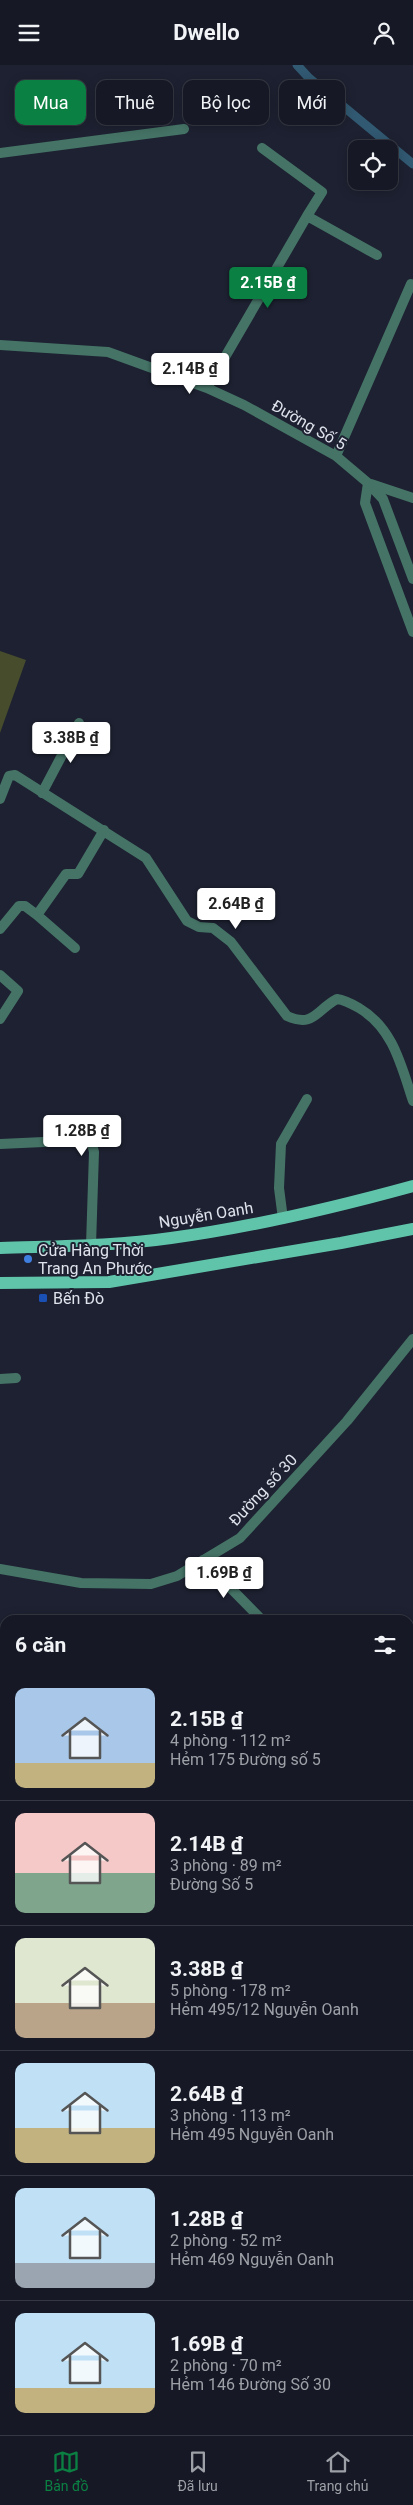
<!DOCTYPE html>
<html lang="vi">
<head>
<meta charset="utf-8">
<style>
  :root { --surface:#161925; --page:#232632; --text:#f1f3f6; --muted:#9ea0a7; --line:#353842; --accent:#0b8043 }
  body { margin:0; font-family:Roboto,sans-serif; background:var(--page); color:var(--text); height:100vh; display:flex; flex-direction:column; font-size:19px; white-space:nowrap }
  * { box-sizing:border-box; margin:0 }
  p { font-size:16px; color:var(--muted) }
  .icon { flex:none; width:28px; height:28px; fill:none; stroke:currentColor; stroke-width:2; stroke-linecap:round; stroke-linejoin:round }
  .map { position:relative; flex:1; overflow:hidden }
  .sheet { position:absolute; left:0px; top:1550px; width:414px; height:820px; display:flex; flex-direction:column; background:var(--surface); border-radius:15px 15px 0 0; box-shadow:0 2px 12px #0003,0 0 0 1px var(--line) }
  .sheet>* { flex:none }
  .guide { position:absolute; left:15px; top:15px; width:384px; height:45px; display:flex; gap:10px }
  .tools { position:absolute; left:348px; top:75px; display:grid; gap:10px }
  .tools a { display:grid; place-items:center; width:50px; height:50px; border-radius:10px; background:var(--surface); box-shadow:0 2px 12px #0003,0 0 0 1px var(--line); font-size:25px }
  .price { position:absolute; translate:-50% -42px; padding:0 11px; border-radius:5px; background:#fff; color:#222; font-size:16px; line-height:32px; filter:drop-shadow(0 1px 2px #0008) }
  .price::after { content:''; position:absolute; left:50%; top:30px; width:15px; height:11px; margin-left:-8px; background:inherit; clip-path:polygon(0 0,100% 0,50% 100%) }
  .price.active { background:var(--accent); color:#fff }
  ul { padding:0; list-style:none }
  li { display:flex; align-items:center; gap:15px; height:125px; padding:0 15px }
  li+li { border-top:1px solid var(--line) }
  li span { display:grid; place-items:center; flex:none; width:140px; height:100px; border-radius:10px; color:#555 }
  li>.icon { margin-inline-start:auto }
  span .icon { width:60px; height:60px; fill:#fffc; stroke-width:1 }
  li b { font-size:21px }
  h2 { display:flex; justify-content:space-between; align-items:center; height:60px; padding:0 15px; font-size:21px }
  .tag { padding:0 18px; border-radius:10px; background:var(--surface); box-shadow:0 2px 12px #0003,0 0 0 1px var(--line); font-size:18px; line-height:45px }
  .tag.active { background:var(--accent); color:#fff }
  header { display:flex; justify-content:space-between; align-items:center; height:65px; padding:0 15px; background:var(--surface); font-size:22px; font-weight:700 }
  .tab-bar { display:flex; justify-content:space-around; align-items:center; height:70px; border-top:1px solid var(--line); background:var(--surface); font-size:14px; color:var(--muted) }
  .tab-bar a { display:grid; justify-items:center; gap:2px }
  .tab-bar .active { color:var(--accent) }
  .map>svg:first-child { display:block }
</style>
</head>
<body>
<header><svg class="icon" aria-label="menu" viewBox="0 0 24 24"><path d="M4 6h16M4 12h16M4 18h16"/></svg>Dwello<svg class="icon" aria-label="person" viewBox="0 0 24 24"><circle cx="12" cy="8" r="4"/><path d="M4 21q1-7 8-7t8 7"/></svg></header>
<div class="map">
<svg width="413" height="2370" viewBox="0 0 413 2370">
  <rect width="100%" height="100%" fill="#1d2131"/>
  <!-- green -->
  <path fill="#464c2c" d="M0,586L26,595L0,668Z"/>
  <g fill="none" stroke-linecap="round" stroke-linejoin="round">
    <!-- stream -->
    <path stroke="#315971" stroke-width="9" d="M297,0L309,13L413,99"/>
    <!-- river -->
    <path stroke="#315971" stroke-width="50" d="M0,2067L5,2073
      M182,2365L186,2370"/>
    <!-- service -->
    <path stroke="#457366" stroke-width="10" d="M283,1154L279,1123L281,1079L307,1034
      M0,1314L16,1313
      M0,1705L5,1709"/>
    <!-- minor -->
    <path stroke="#457366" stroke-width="10" d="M262,83L322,127L307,151L377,190
      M0,88L184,64
      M0,280L108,287L207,323L244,340L336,391L368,418L383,434L413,514
      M207,323L307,151
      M336,391L411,219
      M368,418L365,438L413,567
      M371,419L413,433
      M42,728L79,658
      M0,734L9,711L15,710L146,793L187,856L199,862L213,863L231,877L287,951C314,963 316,945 337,934C345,935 352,939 359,943C393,963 401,1000 413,1036
      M37,850L75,883
      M0,864L19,841H25L37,850L66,809H78L104,765
      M0,910L18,926L0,954
      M0,1079L87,1075L92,1079L94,1087L91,1180
      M203,1495L262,1555
      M0,1504L81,1518L151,1519L177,1511L240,1473L347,1356L413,1274
      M409,1692L413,1696
      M409,1881L413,1885
      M0,1965L5,1958
      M409,1987L413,1983
      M0,2022L5,2026
      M0,2152L5,2156
      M409,2246L413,2242
      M252,2365L256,2370
      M95,2370L99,2365
      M263,2370L269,2365"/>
    <!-- primary -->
    <path stroke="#5fc4aa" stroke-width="12" d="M0,1183C57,1181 115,1181 171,1173C253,1162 333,1143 413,1121
      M0,1218L109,1217L341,1178L413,1164"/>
  </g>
  <!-- markers -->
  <circle fill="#3f7fe0" stroke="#1d2131" stroke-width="2" cx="28" cy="1194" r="5"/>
  <rect fill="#1a4fb4" stroke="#1d2131" stroke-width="2" x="38" y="1228" width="10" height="10" rx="2.5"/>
  <g text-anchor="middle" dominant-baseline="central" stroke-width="4" stroke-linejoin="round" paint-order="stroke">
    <!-- street labels -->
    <g font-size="16" fill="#dee2ec" stroke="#1d2131">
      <text transform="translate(309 360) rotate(30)">Đường Số 5</text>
      <text transform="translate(206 1150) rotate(-9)">Nguyễn Oanh</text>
      <text transform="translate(263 1425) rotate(-47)">Đường số 30</text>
    </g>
    <!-- poi labels -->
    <g font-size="16" fill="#dee2ec" stroke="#1d2131" text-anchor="start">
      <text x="38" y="1185">Cửa Hàng Thời<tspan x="38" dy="18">Trang An Phước</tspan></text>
      <text x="53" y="1233">Bến Đò</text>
    </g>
  </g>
</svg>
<div class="tools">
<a><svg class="icon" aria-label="locate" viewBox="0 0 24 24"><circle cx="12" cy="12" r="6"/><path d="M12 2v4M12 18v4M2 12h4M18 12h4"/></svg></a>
</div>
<b class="price active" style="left:268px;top:244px">2.15B ₫</b>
<b class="price" style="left:190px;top:330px">2.14B ₫</b>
<b class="price" style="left:71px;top:699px">3.38B ₫</b>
<b class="price" style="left:236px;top:865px">2.64B ₫</b>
<b class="price" style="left:82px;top:1092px">1.28B ₫</b>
<b class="price" style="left:224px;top:1534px">1.69B ₫</b>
<div class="guide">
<a class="tag active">Mua</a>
<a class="tag">Thuê</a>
<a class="tag">Bộ lọc</a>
<a class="tag">Mới</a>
</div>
<section class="sheet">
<h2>6 căn<svg class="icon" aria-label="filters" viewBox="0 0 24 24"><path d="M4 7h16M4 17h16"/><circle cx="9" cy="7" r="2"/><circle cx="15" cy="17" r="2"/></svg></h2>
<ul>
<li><span style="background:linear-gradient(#a9c7e8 75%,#c2b280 0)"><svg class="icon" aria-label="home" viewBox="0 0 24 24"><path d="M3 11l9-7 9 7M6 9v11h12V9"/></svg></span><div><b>2.15B ₫</b><p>4 phòng · 112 m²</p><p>Hẻm 175 Đường số 5</p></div></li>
<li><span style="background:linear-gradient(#f6c9c9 60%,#7fa58c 0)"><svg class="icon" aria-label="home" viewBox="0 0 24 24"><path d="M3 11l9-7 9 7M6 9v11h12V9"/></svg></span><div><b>2.14B ₫</b><p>3 phòng · 89 m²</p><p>Đường Số 5</p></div></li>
<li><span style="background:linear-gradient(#dfe7d0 65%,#b9a48a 0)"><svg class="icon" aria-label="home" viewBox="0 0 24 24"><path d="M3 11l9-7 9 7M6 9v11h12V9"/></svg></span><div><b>3.38B ₫</b><p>5 phòng · 178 m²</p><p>Hẻm 495/12 Nguyễn Oanh</p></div></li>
<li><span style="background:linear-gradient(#bfe0f5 65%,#c2b280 0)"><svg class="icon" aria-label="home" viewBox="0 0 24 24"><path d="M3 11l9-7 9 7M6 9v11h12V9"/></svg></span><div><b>2.64B ₫</b><p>3 phòng · 113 m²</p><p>Hẻm 495 Nguyễn Oanh</p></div></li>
<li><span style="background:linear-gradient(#bfe0f5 75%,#9aa5b1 0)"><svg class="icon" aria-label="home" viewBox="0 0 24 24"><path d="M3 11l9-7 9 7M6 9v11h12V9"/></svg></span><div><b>1.28B ₫</b><p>2 phòng · 52 m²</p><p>Hẻm 469 Nguyễn Oanh</p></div></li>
<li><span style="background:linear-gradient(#bfe0f5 75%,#c2b280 0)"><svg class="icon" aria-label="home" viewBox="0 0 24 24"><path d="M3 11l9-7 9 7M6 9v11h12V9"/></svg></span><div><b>1.69B ₫</b><p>2 phòng · 70 m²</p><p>Hẻm 146 Đường Số 30</p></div></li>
</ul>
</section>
</div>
<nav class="tab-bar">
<a class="active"><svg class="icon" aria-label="map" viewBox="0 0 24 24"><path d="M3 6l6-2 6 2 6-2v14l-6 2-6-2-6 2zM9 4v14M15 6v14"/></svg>Bản đồ</a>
<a><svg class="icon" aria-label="saved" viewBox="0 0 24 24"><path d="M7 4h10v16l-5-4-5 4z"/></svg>Đã lưu</a>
<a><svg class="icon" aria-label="home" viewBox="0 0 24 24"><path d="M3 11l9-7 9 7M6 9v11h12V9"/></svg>Trang chủ</a>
</nav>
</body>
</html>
